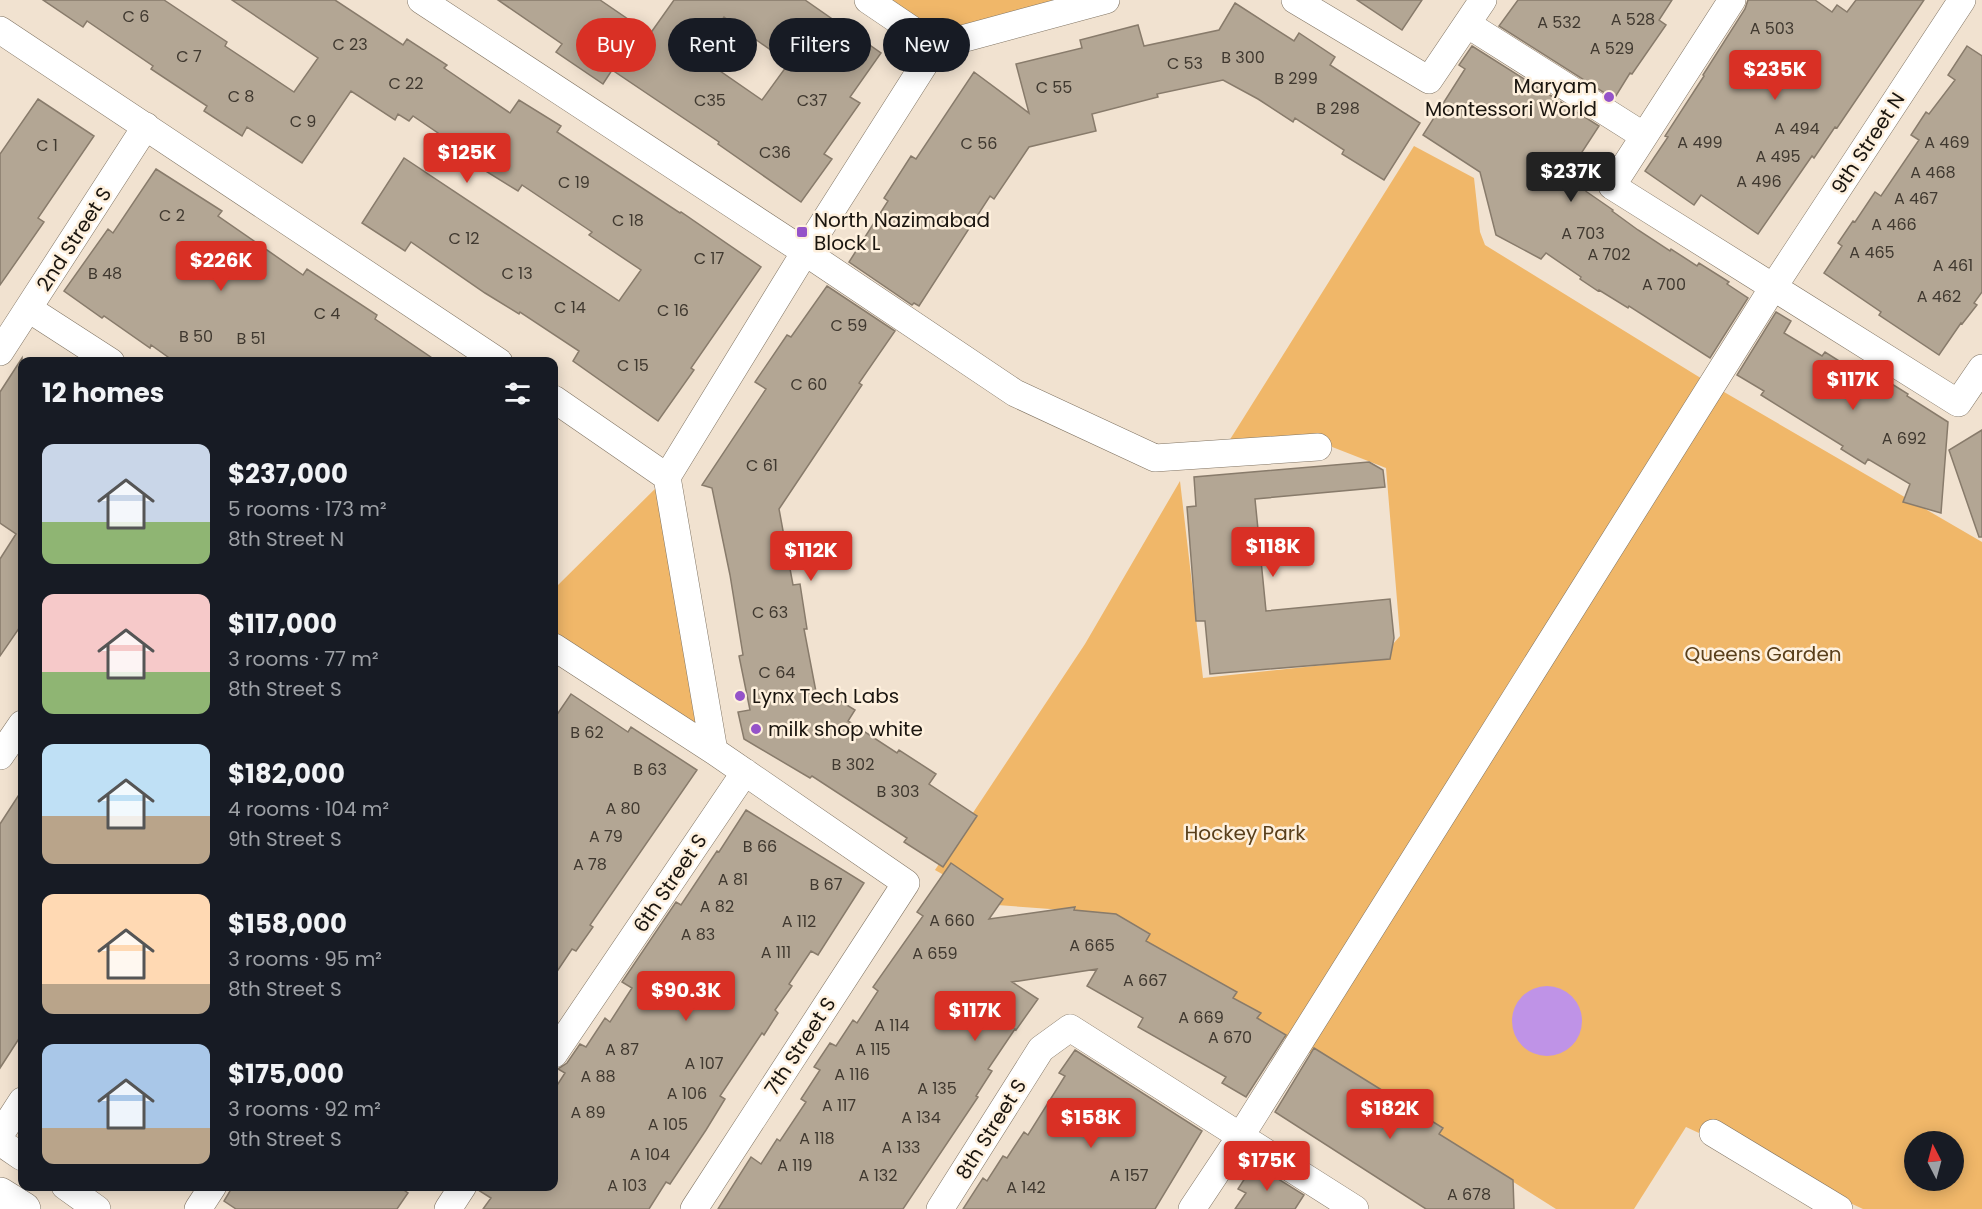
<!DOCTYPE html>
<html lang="en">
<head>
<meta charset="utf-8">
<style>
  :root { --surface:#171b24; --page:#242831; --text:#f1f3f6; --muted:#9ea1a6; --accent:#d93025 }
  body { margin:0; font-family:Poppins,sans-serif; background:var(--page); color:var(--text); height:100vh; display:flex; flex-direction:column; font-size:22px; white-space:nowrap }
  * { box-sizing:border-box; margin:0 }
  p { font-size:20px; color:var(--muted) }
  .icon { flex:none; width:33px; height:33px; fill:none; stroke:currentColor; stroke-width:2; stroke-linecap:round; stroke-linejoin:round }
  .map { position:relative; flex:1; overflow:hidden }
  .panel { position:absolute; left:18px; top:357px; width:540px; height:834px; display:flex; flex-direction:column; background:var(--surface); border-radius:12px; box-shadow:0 3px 15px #0003 }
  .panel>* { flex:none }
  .guide { position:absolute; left:576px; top:18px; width:570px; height:54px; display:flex; gap:12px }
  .needle { width:39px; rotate:354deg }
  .buttons { position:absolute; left:1904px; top:1131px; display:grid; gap:12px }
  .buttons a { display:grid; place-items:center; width:60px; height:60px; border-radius:50%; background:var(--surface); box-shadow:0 3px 15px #0003; font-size:30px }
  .price { position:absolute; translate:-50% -51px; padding:0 14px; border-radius:6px; background:var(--accent); color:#fff; font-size:20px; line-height:39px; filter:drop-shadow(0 2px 3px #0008) }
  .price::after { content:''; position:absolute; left:50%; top:36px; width:18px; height:14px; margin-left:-9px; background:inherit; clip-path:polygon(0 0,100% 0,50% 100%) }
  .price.current { background:#222; color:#fff }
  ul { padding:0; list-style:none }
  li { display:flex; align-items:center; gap:18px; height:150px; padding:0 24px }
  li span { display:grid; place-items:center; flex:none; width:168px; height:120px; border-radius:12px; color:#555 }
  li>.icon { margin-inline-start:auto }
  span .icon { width:72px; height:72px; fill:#fffc; stroke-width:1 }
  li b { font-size:26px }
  h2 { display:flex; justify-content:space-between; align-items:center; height:72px; padding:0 24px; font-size:26px }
  .pill { padding:0 21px; border-radius:27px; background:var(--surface); box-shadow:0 3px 15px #0003; font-size:21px; line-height:54px }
  .pill.current { background:var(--accent); color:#fff }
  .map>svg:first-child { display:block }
</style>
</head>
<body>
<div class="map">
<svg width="1982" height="1209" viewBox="0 0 1982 1209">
  <rect width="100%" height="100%" fill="#f1e2d0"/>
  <!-- green -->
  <path fill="#f0b769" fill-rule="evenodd" d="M868,0H1106L936,46Z
    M1414,146L1474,178L1480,232L1485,245L1712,385L1982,542V1209H1863L1686,1127L1634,1209H1556L1297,1045L1064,910L997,905L935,870L1085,644L1180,481L1203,678L1380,659L1400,636L1386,468L1322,443L1224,449ZM1914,1142H1953V1180H1914Z
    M667,477L714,751L554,647V589Z"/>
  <!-- water -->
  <path fill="#bf93e7" d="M1512 1021a35 35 0 1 1 70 0a35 35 0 1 1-70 0Z"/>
  <!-- building -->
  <path fill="#b3a694" stroke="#887b6b" stroke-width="1.5" fill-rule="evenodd" d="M43,0H164L227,42L225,46L294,92L318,58L232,0H335L403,45L407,39L447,65L444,68L510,113L519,100L561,126L557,132L680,213L681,212L761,267L691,368L694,370L658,421L573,361L579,351L520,312L519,314L485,293L411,242L405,251L362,223L404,158L619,301L641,270L589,235L592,232L522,185L518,191L476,165L479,161L413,116L409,121L398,114L395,120L351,91L302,163L247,127L242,136L204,111L207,106L151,69L153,66L87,21L83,27Z
    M498,0H600L650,34L674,0H805L881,53L850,97L860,103L824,154L832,159L801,202L718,144L719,142L612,70L603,84L556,52L562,44ZM724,17L789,63L762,100L697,55Z
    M1357,0H1422L1402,30Z
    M1518,0H1672L1659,20L1666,25L1632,74L1630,73L1614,99L1499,26Z
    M1748,0H1815L1832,12L1837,5L1847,12L1856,0H1924L1837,128L1835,127L1814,158L1812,156L1758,234L1701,195L1694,205L1645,171L1668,137L1665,136L1704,76L1703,75L1745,9Z
    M1235,3L1294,41L1299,33L1335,57L1330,65L1420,123L1384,180L1342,154L1344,150L1295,118L1293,122L1258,99L1223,80L1157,94L1158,97L1092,114L1096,131L1029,147L994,199L990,196L919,306L914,303L912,305L849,262L888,201L884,198L911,156L916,159L974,72L1029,113L1016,64L1082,48L1080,40L1138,25L1144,46L1219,30Z
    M1472,46L1599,126L1567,175L1587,192L1613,210L1612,211L1638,230L1670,251L1671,249L1697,266L1699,263L1729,282L1727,284L1748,298L1710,358L1629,306L1628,308L1599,290L1598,291L1580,279L1581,277L1546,253L1541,259L1496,235L1480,172L1423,135L1465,69L1459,65Z
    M1967,46L1982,56V292L1974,303L1977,305L1962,324L1961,323L1939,355L1879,315L1881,312L1824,273L1842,246L1838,243L1853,221L1855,222L1875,192L1881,196L1919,140L1911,135L1926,112L1929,114L1955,80L1948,75Z
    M38,99L94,136L38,218L44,222L0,285V154Z
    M156,169L222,211L218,216L303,275L307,269L377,315L375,319L438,362H175L151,345L150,348L104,316L102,318L64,291L108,229L113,233Z
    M827,286L895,331L859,383L862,385L779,509L793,585L800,584L807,629H804L817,697L829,694L855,710L848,721L897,753L899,750L936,774L929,784L977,816L943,867L904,842L907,838L812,776L810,778L744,739L738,712L750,710L739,656L743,655L730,575L712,488L702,485L766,389L755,382L787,335L791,337Z
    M1776,312L1791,321L1784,333L1822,356L1825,352L1855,371L1857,368L1881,383L1884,379L1908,394L1907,396L1948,422L1941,513L1903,502L1910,484L1868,459L1865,464L1841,449L1843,446L1761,395L1764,391L1737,375Z
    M22,358V624L0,656V559L16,534L0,523V392Z
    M1982,430V537H1979L1949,450Z
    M1369,462L1383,470L1385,487L1255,499L1266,611L1390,599L1394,638L1390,659L1210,674L1205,621H1196L1187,507L1196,506L1194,477Z
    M571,694L628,732L631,727L697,770L590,925L593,927L576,951L572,949L554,976V719Z
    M22,790V1034L0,1068V824Z
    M746,810L864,883L818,955L811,951L789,984L792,986L775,1010L778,1013L764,1035L762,1033L720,1096L725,1099L706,1130L670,1184L666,1182L649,1209H483L491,1198L478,1190L479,1186H554V1090L565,1073L558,1069L567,1063L580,1044L586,1047L605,1018L610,1022L632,988L622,982L676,902L681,905L717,851L719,852Z
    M951,863L1003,899L989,919L1075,907L1074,910L1116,914L1150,934L1146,941L1237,992L1233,998L1261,1013L1257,1018L1286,1035L1246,1097L1222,1083L1226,1077L1138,1027L1143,1018L1087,986L1097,969L1012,982L1038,999L1016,1030L1015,1029L988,1069L992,1071L976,1096L978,1097L903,1209H718L751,1157L761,1164L777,1139L780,1141L806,1102L801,1099L820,1070L814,1067L830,1043L836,1046L853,1020L857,1023L878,991L873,987L923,916L917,912Z
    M1314,1048L1443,1128L1439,1134L1513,1180L1514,1209H1426L1275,1112Z
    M1075,1050L1202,1131L1155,1209H963L983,1178L987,1181L1003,1156L1007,1158L1024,1132L1028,1135L1065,1076L1059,1073Z
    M1254,1164L1304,1195L1295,1209H1235L1246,1193L1238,1189Z
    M233,1186H398L408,1193L397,1209H236L224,1201Z"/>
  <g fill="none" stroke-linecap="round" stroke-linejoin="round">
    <defs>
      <path id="minor" d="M421,0L805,252L1015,393L1155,458L1318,447
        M868,0L936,46
        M1295,0L1429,80L1483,0
        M1732,0L1612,186L1958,403L1982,368
        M1467,24L1644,136
        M0,30L499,362
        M29,309L111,362
        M0,352L146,126
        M554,399L667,477
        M554,647L714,751L906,883L694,1209
        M714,751L667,477L805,252L936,46L1106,0
        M0,756L22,724
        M554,1054L745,772
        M1713,1133L1839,1209
        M0,1135L22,1101
        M0,1142L22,1157
        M65,1186L97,1209
        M198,1209L213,1186
        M448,1209L463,1186
        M940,1209L1041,1049L1070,1028L1355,1209
        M1192,1209L1240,1137L1774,286L1962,0"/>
      <path id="secondary" d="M0,1194L24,1209"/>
    </defs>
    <!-- minor casing -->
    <use href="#minor" stroke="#807463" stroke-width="28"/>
    <!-- secondary casing -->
    <use href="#secondary" stroke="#807463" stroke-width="34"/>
    <!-- minor -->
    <use href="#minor" stroke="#fff" stroke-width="27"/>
    <!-- secondary -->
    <use href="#secondary" stroke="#fff" stroke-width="33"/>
  </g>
  <!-- markers -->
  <g fill="#9553c9" stroke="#fef0dd" stroke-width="2">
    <circle cx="1609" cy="97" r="6"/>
    <rect x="796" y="226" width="12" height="12" rx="3"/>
    <circle cx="740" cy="696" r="6"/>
    <circle cx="756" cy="729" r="6"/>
  </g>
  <g text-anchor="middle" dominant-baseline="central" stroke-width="5" stroke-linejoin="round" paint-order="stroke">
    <!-- number labels -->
    <g font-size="16" fill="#403930">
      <text x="136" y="16">C 6</text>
      <text x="1633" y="19">A 528</text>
      <text x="1559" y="22">A 532</text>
      <text x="1772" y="28">A 503</text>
      <text x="350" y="44">C 23</text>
      <text x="1612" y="48">A 529</text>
      <text x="189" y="56">C 7</text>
      <text x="1243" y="57">B 300</text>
      <text x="1185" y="63">C 53</text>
      <text x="1296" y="78">B 299</text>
      <text x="406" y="83">C 22</text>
      <text x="1054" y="87">C 55</text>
      <text x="241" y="96">C 8</text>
      <text x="710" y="100">C35</text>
      <text x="812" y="100">C37</text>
      <text x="1338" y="108">B 298</text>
      <text x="303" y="121">C 9</text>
      <text x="1797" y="128">A 494</text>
      <text x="1700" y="142">A 499</text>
      <text x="1947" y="142">A 469</text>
      <text x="979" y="143">C 56</text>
      <text x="47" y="145">C 1</text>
      <text x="775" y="152">C36</text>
      <text x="1778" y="156">A 495</text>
      <text x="1933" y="172">A 468</text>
      <text x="1759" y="181">A 496</text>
      <text x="574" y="182">C 19</text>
      <text x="1916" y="198">A 467</text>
      <text x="172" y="215">C 2</text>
      <text x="628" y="220">C 18</text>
      <text x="1894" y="224">A 466</text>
      <text x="1583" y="233">A 703</text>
      <text x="464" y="238">C 12</text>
      <text x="1872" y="252">A 465</text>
      <text x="1609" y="254">A 702</text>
      <text x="709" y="258">C 17</text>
      <text x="1953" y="265">A 461</text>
      <text x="105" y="273">B 48</text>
      <text x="517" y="273">C 13</text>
      <text x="1664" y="284">A 700</text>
      <text x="1939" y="296">A 462</text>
      <text x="570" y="307">C 14</text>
      <text x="673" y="310">C 16</text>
      <text x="327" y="313">C 4</text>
      <text x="849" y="325">C 59</text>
      <text x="196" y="336">B 50</text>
      <text x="251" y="338">B 51</text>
      <text x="633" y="365">C 15</text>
      <text x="809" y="384">C 60</text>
      <text x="1904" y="438">A 692</text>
      <text x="762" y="465">C 61</text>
      <text x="770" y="612">C 63</text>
      <text x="777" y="672">C 64</text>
      <text x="587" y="732">B 62</text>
      <text x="853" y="764">B 302</text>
      <text x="650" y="769">B 63</text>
      <text x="898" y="791">B 303</text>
      <text x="623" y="808">A 80</text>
      <text x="606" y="836">A 79</text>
      <text x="760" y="846">B 66</text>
      <text x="590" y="864">A 78</text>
      <text x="733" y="879">A 81</text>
      <text x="826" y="884">B 67</text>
      <text x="717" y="906">A 82</text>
      <text x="952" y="920">A 660</text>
      <text x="799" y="921">A 112</text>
      <text x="698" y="934">A 83</text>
      <text x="1092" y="945">A 665</text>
      <text x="776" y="952">A 111</text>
      <text x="935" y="953">A 659</text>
      <text x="1145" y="980">A 667</text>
      <text x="1201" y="1017">A 669</text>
      <text x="892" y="1025">A 114</text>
      <text x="1230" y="1037">A 670</text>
      <text x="622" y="1049">A 87</text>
      <text x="873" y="1049">A 115</text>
      <text x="704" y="1063">A 107</text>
      <text x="852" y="1074">A 116</text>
      <text x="598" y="1076">A 88</text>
      <text x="937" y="1088">A 135</text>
      <text x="687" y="1093">A 106</text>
      <text x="839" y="1105">A 117</text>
      <text x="588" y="1112">A 89</text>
      <text x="921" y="1117">A 134</text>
      <text x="668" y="1124">A 105</text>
      <text x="817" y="1138">A 118</text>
      <text x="901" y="1147">A 133</text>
      <text x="650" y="1154">A 104</text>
      <text x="795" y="1165">A 119</text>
      <text x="878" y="1175">A 132</text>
      <text x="1129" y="1175">A 157</text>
      <text x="627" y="1185">A 103</text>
      <text x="1026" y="1187">A 142</text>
      <text x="1469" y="1194">A 678</text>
    </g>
    <!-- poi labels -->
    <g font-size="20" fill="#1a150f" stroke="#fef0dd" text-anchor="start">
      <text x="1597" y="86" text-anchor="end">Maryam<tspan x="1597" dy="23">Montessori World</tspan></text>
      <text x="814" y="220">North Nazimabad<tspan x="814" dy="23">Block L</tspan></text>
      <text x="752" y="696">Lynx Tech Labs</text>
      <text x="768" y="729">milk shop white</text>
    </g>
    <!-- street labels -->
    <g font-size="20" fill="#1a150f" stroke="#fef0dd">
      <text transform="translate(1868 143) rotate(-57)">9th Street N</text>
      <text transform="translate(74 239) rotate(-57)">2nd Street S</text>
      <text transform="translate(670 883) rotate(-56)">6th Street S</text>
      <text transform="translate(800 1046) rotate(-57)">7th Street S</text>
      <text transform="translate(991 1129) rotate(-58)">8th Street S</text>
    </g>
    <!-- park labels -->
    <g font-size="20" fill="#593f1b" stroke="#fef0dd">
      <text x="1763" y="654">Queens Garden</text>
      <text x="1245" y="833">Hockey Park</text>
    </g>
  </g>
</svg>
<div class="buttons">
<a><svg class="needle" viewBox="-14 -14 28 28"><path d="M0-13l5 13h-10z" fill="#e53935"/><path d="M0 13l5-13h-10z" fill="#9ea1a6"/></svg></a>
</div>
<b class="price" style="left:1775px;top:101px">$235K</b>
<b class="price" style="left:467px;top:184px">$125K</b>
<b class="price current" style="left:1571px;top:203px">$237K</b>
<b class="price" style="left:221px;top:292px">$226K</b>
<b class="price" style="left:1853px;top:411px">$117K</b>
<b class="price" style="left:1273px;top:578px">$118K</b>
<b class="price" style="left:811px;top:582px">$112K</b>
<b class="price" style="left:686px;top:1022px">$90.3K</b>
<b class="price" style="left:975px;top:1042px">$117K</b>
<b class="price" style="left:1390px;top:1140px">$182K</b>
<b class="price" style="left:1091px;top:1149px">$158K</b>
<b class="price" style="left:1267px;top:1192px">$175K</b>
<div class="guide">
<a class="pill current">Buy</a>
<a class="pill">Rent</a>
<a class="pill">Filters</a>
<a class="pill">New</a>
</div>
<section class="panel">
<h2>12 homes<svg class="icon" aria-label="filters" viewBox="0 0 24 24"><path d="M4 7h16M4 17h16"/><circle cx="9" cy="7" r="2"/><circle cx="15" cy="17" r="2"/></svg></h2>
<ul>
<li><span style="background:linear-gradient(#c9d6e8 65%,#8fb573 0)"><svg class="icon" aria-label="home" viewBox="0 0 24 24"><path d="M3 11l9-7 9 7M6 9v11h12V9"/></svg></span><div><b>$237,000</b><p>5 rooms · 173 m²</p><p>8th Street N</p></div></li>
<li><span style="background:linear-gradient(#f6c9c9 65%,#8fb573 0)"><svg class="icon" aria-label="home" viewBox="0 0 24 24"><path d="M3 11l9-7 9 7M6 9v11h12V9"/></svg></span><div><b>$117,000</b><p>3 rooms · 77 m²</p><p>8th Street S</p></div></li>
<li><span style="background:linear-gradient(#bfe0f5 60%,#b9a48a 0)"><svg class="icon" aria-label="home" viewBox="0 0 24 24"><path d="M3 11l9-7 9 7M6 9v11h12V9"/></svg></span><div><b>$182,000</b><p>4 rooms · 104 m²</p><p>9th Street S</p></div></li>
<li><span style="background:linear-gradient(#ffd9b3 75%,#b9a48a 0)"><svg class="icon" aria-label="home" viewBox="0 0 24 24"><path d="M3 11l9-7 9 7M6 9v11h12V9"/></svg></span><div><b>$158,000</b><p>3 rooms · 95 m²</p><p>8th Street S</p></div></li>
<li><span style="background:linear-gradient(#a9c7e8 70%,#b9a48a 0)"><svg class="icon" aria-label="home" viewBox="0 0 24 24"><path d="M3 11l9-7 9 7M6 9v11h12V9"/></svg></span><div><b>$175,000</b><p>3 rooms · 92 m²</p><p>9th Street S</p></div></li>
</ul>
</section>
</div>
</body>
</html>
